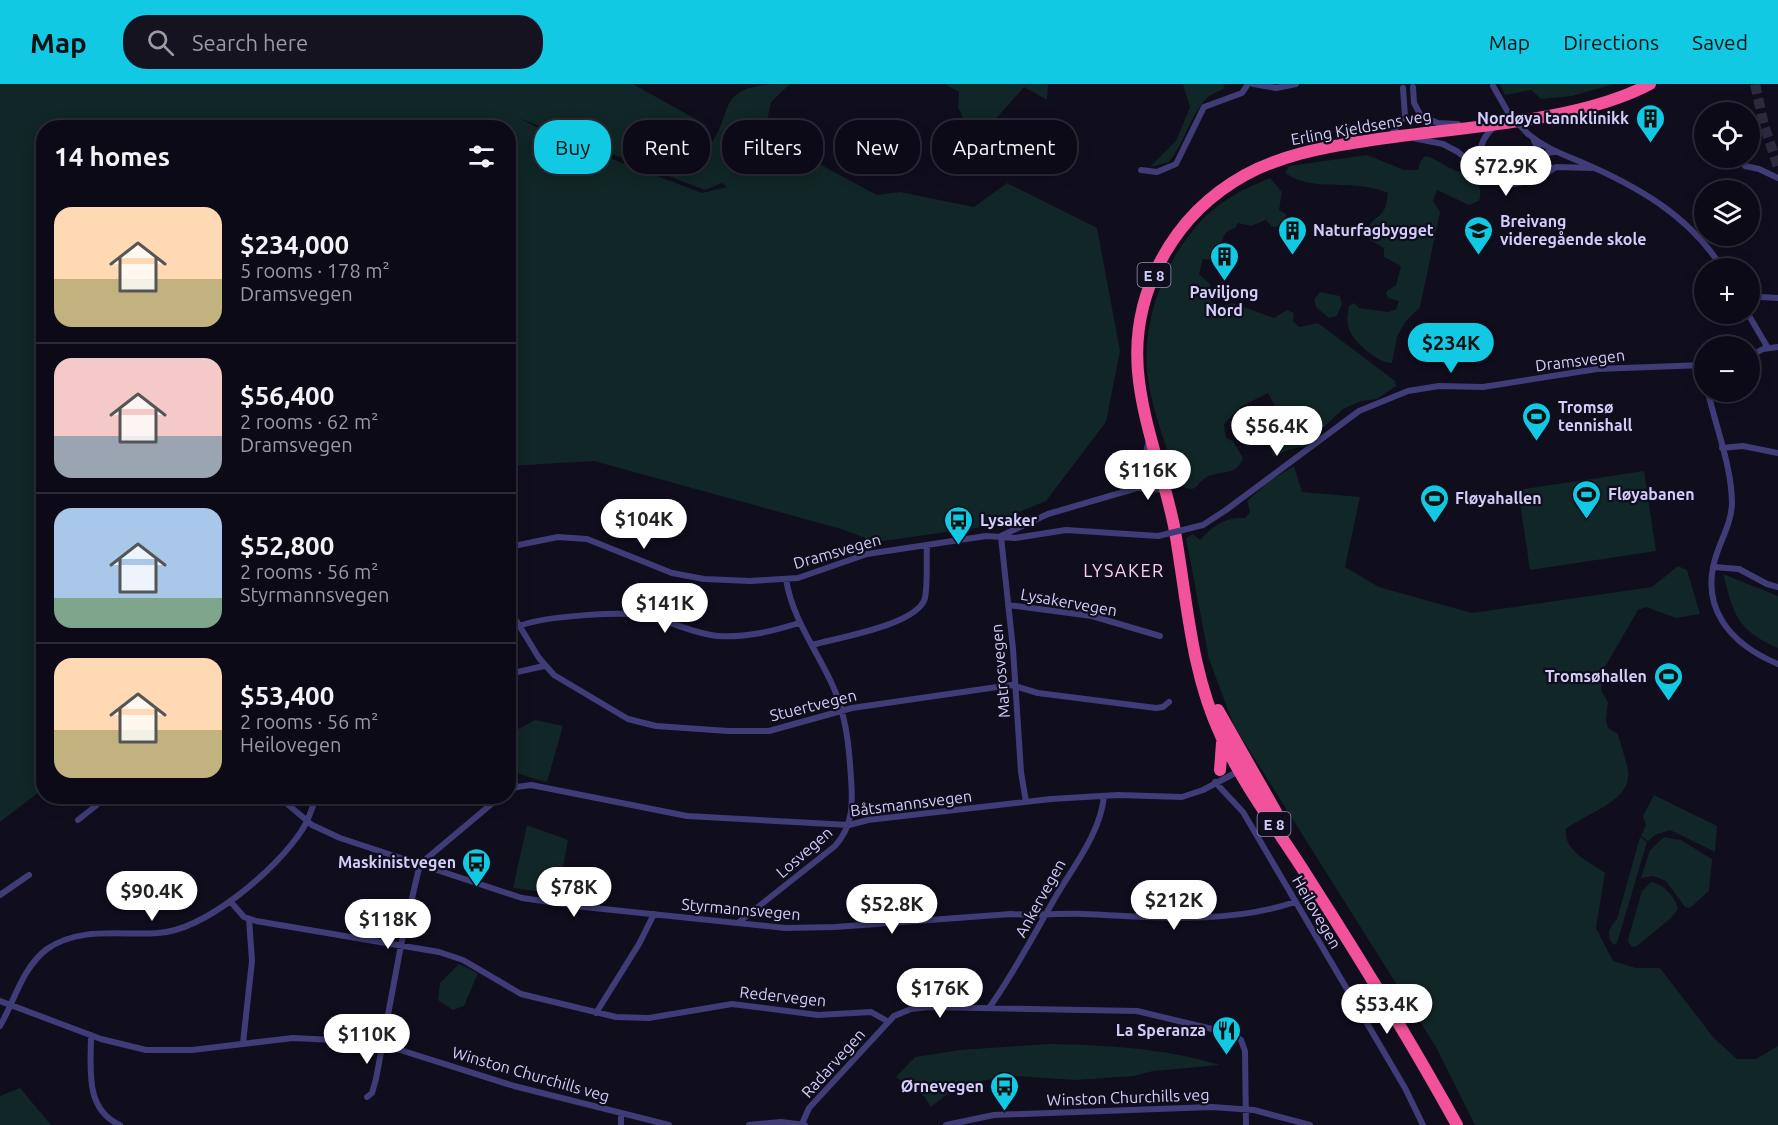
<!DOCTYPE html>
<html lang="en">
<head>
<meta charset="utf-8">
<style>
  :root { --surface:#0c0a16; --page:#15131f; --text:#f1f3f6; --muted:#9a9aa1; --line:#2c2b35; --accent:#12c9e3 }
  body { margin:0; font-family:Ubuntu,sans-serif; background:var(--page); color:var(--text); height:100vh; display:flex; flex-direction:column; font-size:22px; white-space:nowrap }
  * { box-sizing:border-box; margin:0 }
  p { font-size:20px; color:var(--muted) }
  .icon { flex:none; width:33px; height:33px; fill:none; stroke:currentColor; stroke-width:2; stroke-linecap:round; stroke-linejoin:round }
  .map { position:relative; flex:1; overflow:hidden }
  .sheet { position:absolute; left:36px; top:36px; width:480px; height:684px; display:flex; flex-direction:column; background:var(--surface); border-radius:24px; box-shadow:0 3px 15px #0003,0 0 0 2px var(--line) }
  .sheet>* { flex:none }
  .banner { position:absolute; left:534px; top:36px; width:570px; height:54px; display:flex; gap:12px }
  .controls { position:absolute; left:1694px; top:18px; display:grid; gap:12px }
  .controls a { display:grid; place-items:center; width:66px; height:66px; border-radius:50%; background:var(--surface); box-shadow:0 3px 15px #0003,0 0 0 2px var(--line); font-size:30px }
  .price { position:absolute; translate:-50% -51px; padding:0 14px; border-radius:21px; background:#fff; color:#222; font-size:20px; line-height:39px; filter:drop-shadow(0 2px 3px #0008) }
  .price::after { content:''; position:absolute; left:50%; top:36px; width:18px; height:14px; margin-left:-9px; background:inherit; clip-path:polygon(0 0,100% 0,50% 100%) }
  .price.on { background:var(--accent); color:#111 }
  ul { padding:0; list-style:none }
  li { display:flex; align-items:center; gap:18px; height:150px; padding:0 18px }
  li+li { border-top:2px solid var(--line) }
  li span { display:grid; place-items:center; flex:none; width:168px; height:120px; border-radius:18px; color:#555 }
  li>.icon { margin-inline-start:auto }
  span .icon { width:72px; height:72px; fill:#fffc; stroke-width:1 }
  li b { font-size:26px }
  h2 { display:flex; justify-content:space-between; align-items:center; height:72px; padding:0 18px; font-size:26px }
  .pill { padding:0 21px; border-radius:24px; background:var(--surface); box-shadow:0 3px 15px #0003,0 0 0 2px var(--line); font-size:21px; line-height:54px }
  .pill.on { background:var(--accent); color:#111 }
  header { display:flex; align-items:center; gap:36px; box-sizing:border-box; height:84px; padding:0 30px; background:var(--accent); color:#111 }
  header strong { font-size:28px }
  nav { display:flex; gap:33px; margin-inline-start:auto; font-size:21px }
  .search { width:420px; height:54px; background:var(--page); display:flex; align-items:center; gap:15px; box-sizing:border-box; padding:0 21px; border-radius:24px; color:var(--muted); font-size:22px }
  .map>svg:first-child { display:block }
</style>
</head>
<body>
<header>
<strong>Map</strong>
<div class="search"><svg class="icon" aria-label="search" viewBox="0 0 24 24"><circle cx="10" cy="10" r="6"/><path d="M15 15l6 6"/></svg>Search here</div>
<nav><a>Map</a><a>Directions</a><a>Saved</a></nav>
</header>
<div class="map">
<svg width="1778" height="1041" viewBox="0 0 1778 1041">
  <rect width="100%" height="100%" fill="#100d1d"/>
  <!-- green -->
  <path fill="#112626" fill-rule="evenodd" d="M0,0H633L706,41L711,59C721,46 723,33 729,19C740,0 770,0 790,0L771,18L761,65L781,73L821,81L877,111L900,108L974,123L1007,99L1097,144L1120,267L1106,338L1046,417L982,443L876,458L841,445L594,377L509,382L508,44H44L43,705L0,738ZM519,34L705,106L722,99L727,103L702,109L564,57Z
    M945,0H1048L1047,16L1024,3L984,48L972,53L958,23L959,8Z
    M1183,0H1223L1225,4C1219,7 1209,11 1205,16C1190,33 1184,59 1169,78L1150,83L1176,57L1190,23Z
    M1500,0H1614L1572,12L1541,15L1531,6L1505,11Z
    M1367,71L1404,86H1418L1420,78L1425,72C1438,75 1445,83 1457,87C1460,88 1464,87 1467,88C1478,93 1483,106 1479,117L1469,121L1437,106L1433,117L1440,128L1420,223L1405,238L1397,253L1392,279C1379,280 1353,258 1349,245C1346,237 1348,230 1349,222L1354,219L1359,224L1388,228L1396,225L1399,217L1388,214L1386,208L1396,201L1401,182L1384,173V164L1370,156C1364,135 1378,138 1385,124C1387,120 1387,113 1388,109C1354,94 1313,109 1285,89L1289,82Z
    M1270,94L1282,108L1279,126L1286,130L1287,136L1282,142L1272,143L1266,136L1251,142L1238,139L1235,144C1217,149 1224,163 1220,177L1203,175L1199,190L1210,200V216L1220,223L1232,219L1274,234L1287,226L1294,229L1293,237L1299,243L1318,239L1395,297L1396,302L1377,315L1361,317L1343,325L1303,363L1290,365L1274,373L1271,368L1288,349L1292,339L1284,338L1273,327L1275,322L1268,309L1240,323L1224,340L1226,354L1233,357L1243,374C1237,394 1217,385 1204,395C1199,398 1198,402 1193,405L1185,404L1177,397C1167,363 1153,330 1148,295C1140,242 1164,176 1200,138C1219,117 1245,104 1270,94Z
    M1320,208L1340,212L1342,220L1337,232L1329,234L1316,223L1314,216Z
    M1294,382L1302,408L1360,413L1345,483L1379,503L1472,529L1652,503L1678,482L1687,486L1700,530L1676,534L1646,523L1638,526L1605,583L1601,606L1608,618L1606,636L1608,644L1618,650C1621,662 1626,675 1628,687C1632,718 1585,729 1566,745C1563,767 1589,777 1605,789L1596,844L1613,877L1636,884H1660L1713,953L1737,975H1756L1778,962V1041H1475L1436,963L1234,642L1209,575L1186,454L1193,450L1200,456C1212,442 1227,432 1245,434L1250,428L1247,417L1268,398Z
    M1644,387L1656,467L1530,486L1518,406Z
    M1723,490L1778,512V564C1736,546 1734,530 1723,490Z
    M535,636L563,642L547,698C509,688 508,689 509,650Z
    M1654,711L1717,742L1715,768L1670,746L1655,751L1648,757L1641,752L1646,741L1643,732Z
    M527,741L568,756L558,810L513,804Z
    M1640,753L1647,758L1617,859L1613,861C1605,850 1610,843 1617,835Z
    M1664,753L1681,756L1712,775L1709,807L1690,824L1685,823L1666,797L1653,792L1641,794L1650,766Z
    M1651,798C1664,800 1675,813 1678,825L1671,834L1637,862L1632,863L1628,858L1629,852L1642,807Z
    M459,880L478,889L464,922L453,926L438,916L440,899Z
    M1048,960C1107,961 1164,964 1220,981L1153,987L1134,992L1075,996L1015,992L960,1000L931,1023L924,1012L896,993L915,973L960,966Z
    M20,1004L51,1041H0V1012Z"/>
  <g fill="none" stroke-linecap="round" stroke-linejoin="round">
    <!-- primary-tunnel -->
    <path stroke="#2d2a3e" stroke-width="10" stroke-dasharray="10 5" stroke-linecap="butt" d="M1755,0L1764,41L1778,83"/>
    <!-- street -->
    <path stroke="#403c78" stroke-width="6" d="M1253,0L1276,4L1296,0
      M1413,3L1414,19L1421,32L1438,39L1458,40
      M1528,50C1545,64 1562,70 1581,78C1637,102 1690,132 1722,184
      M1390,52L1405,32L1403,4
      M1413,54L1443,60L1458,68L1487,92L1508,101L1538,95L1556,83L1592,84
      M1534,57L1544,74
      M1745,82L1759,85L1778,94
      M1553,84L1547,83L1544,77L1547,69L1554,68
      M1141,86L1157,88L1176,80L1204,23L1242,9L1248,0
      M1485,89C1476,71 1480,55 1495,42
      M1529,97L1544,77
      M1749,207L1761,213L1778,214
      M1748,230L1768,264
      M1749,273L1763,265L1778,263
      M1708,308C1716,344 1732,383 1732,420C1731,438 1723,452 1717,469C1698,523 1730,560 1778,580
      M1722,364L1743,362L1778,369
      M1137,404L1141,398L1161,392
      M1127,407L1143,381L1149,356
      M1191,444L1203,441L1226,426L1359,327L1408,307L1439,302L1483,303L1597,285L1704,281
      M1001,452L1048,430L1137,404L1165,406
      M1001,453L1013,565L1021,688L1026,718
      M508,463L558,453L587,455L672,489L704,495L750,497L798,494L867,470L986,452L1015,454L1066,446L1158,452
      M1714,483L1739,485L1767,500L1778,503
      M1008,521L1092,532L1160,552
      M508,523L539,574L554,591L628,635L656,642L728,647H769L852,624L1011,601L1038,609L1156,624L1163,623L1169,618
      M520,542C543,532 628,526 652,533C674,539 695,550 718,552C746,554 773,547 799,539
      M812,561C836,554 918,541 925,514C928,498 926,478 927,462
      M508,590L544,582
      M508,689L517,703L531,701L687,732L849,741L868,736L1051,715L1118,711L1182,713L1203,706L1239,687
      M1215,698L1243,728L1405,1004L1423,1041
      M508,707L517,703
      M278,712L312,741L340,754L522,814L584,823L785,844L835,843L1011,830C1035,832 1059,829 1084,830C1155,833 1226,841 1295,818
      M78,736L108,712
      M0,811L29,791
      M230,817L244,833L256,837L439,868L463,876L521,910L616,933L649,934L732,920L818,931L871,928L887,937
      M739,838L835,762C853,742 853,720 851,694C849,661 846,630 832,600C816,565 792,534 786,495
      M0,917L101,955L146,966H192L293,954L375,958L514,1002L669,1041
      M989,924C1014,889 1033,852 1055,814C1073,783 1101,748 1104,712
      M596,929L639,860L654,830
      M0,942C15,916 22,884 47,865C80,842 121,852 158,849C206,846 277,785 302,746C309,736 312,723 317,712
      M91,951C91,984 84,1025 120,1041
      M243,959L252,877L249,835
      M367,1013L372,1009L376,995L401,861L420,780L501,712
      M802,1040L809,1024L894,932L911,925L930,923L1137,927L1233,950L1241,956L1245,967L1246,1041
      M621,1041V1030
      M749,1041L781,1038L805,1041
      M946,1041L994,1031L1212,1023L1254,1026L1310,1041"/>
    <!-- highway -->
    <path stroke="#f1529b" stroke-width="12" d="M1218,626L1276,728
      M1220,686L1222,659
      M1457,1041C1410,956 1359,873 1307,792C1278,746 1243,701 1221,652C1190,586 1187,513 1174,442C1164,393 1145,346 1139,297C1128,213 1171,132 1245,91C1280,72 1319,64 1359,58C1446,43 1573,41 1650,0"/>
    <!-- street-bridge -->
    <path stroke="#403c78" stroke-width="6" d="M1493,2L1509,30L1528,50
      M1158,452L1191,444"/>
  </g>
  <!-- icons -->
  <defs>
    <symbol id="building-pin" viewBox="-11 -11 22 30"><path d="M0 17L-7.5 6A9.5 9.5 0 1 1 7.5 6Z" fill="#12c9e3" stroke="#100d1d"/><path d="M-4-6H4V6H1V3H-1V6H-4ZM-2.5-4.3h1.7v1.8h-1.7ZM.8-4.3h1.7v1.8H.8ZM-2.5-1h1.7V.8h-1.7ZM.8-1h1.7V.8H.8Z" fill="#111"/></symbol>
    <symbol id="school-pin" viewBox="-11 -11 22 30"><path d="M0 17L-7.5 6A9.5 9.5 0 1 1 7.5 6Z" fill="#12c9e3" stroke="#100d1d"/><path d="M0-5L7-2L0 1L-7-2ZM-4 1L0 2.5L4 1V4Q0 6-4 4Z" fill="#111"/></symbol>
    <symbol id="stadium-pin" viewBox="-11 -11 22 30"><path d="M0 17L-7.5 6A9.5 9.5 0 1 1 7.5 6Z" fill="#12c9e3" stroke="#100d1d"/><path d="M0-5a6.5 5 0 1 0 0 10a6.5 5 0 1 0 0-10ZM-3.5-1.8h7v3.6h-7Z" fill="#111"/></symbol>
    <symbol id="bus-pin" viewBox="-11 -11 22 30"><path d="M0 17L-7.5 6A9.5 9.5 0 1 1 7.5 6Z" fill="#12c9e3" stroke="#100d1d"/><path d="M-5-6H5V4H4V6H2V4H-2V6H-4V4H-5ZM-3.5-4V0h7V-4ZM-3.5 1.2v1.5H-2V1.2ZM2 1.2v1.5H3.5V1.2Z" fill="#111"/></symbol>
    <symbol id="restaurant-pin" viewBox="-11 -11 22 30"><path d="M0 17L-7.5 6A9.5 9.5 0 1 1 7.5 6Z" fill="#12c9e3" stroke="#100d1d"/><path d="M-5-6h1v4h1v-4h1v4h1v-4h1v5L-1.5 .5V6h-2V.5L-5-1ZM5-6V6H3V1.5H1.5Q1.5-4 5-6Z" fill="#111"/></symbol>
  </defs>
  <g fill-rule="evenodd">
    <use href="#building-pin" x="1634" y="18" width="33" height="45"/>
    <use href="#building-pin" x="1276" y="130" width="33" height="45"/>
    <use href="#school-pin" x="1462" y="130" width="33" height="45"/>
    <use href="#building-pin" x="1208" y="156" width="33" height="45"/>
    <use href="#stadium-pin" x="1520" y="316" width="33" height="45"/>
    <use href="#stadium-pin" x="1570" y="394" width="33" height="45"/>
    <use href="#stadium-pin" x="1418" y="398" width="33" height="45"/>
    <use href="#bus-pin" x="942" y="420" width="33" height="45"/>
    <use href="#stadium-pin" x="1652" y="576" width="33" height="45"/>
    <use href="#bus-pin" x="460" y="762" width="33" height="45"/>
    <use href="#restaurant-pin" x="1210" y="930" width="33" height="45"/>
    <use href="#bus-pin" x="988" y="986" width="33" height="45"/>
  </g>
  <g text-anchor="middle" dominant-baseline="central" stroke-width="4.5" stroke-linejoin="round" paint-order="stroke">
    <!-- shield labels -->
    <g fill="#100d1d" stroke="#9893b8" stroke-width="1.5">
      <rect x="1137.5" y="179" width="33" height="24" rx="4.5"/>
      <rect x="1257.5" y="728" width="33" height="24" rx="4.5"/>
    </g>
    <g font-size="15" font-weight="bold" fill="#d3cdfb">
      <text x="1154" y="191">E 8</text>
      <text x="1274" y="740">E 8</text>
    </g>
    <!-- poi labels -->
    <g font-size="16" font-weight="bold" fill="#d3cdfb" stroke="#100d1d" text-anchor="start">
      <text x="1629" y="34" text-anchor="end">Nordøya tannklinikk</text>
      <text x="1500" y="137">Breivang<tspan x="1500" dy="18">videregående skole</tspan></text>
      <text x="1313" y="146">Naturfagbygget</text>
      <text x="1224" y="208" text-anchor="middle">Paviljong<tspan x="1224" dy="18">Nord</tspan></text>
      <text x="1558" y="323">Tromsø<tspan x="1558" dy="18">tennishall</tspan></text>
      <text x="1608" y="410">Fløyabanen</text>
      <text x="1455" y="414">Fløyahallen</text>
      <text x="980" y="436">Lysaker</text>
      <text x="1647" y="592" text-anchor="end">Tromsøhallen</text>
      <text x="456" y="778" text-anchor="end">Maskinistvegen</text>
      <text x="1206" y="946" text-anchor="end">La Speranza</text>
      <text x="984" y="1002" text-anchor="end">Ørnevegen</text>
    </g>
    <!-- street labels -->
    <g font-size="16" fill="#d3cdfb" stroke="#100d1d">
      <text transform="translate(1361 43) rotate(-10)">Erling Kjeldsens veg</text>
      <text transform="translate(1580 276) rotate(-7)">Dramsvegen</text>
      <text transform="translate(837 467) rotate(-16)">Dramsvegen</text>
      <text transform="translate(1069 518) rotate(10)">Lysakervegen</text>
      <text transform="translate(1000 587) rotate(-95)">Matrosvegen</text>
      <text transform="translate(813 621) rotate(-14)">Stuertvegen</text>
      <text transform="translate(911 719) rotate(-7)">Båtsmannsvegen</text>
      <text transform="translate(804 768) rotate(-41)">Losvegen</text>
      <text transform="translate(1040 814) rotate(-61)">Ankervegen</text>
      <text transform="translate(741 825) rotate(5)">Styrmannsvegen</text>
      <text transform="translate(1317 828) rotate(60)">Heilovegen</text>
      <text transform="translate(783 912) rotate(6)">Redervegen</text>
      <text transform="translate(833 979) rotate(-48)">Radarvegen</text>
      <text transform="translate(531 990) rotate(16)">Winston Churchills veg</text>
      <text transform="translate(1128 1013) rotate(-2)">Winston Churchills veg</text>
    </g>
    <!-- neighbourhood labels -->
    <g font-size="18" letter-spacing="1.5" fill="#fbcfea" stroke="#100d1d">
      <text x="1124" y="486">LYSAKER</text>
    </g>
  </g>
</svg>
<div class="controls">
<a><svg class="icon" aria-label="locate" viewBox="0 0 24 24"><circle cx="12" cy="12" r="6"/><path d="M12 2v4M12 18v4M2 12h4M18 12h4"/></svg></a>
<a><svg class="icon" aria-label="layers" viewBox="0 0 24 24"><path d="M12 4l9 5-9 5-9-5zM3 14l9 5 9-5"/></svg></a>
<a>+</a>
<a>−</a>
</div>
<b class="price" style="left:1506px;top:113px">$72.9K</b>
<b class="price on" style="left:1451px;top:290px">$234K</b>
<b class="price" style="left:1277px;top:373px">$56.4K</b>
<b class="price" style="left:1148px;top:417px">$116K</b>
<b class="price" style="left:644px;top:466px">$104K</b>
<b class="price" style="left:665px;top:550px">$141K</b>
<b class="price" style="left:574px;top:834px">$78K</b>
<b class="price" style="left:152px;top:838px">$90.4K</b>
<b class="price" style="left:1174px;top:847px">$212K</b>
<b class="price" style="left:892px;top:851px">$52.8K</b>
<b class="price" style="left:388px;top:866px">$118K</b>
<b class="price" style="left:940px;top:935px">$176K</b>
<b class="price" style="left:1387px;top:951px">$53.4K</b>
<b class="price" style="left:367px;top:981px">$110K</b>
<div class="banner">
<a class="pill on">Buy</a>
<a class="pill">Rent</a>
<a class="pill">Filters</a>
<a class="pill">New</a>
<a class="pill">Apartment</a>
</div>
<section class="sheet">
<h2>14 homes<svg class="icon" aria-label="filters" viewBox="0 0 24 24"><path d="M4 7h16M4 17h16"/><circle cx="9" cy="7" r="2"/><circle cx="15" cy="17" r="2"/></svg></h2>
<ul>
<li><span style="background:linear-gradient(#ffd9b3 60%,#c2b280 0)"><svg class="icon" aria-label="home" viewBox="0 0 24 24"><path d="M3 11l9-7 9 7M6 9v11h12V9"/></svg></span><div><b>$234,000</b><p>5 rooms · 178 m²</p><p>Dramsvegen</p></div></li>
<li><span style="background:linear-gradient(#f6c9c9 65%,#9aa5b1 0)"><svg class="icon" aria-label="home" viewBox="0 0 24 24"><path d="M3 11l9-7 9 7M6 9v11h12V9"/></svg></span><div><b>$56,400</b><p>2 rooms · 62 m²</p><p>Dramsvegen</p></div></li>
<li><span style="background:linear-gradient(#a9c7e8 75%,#7fa58c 0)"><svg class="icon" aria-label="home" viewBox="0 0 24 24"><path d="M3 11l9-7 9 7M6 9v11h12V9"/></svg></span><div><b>$52,800</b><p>2 rooms · 56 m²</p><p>Styrmannsvegen</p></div></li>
<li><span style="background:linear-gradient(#ffd9b3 60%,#c2b280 0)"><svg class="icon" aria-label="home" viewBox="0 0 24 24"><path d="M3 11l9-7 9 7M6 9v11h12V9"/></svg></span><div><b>$53,400</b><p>2 rooms · 56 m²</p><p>Heilovegen</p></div></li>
</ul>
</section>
</div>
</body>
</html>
